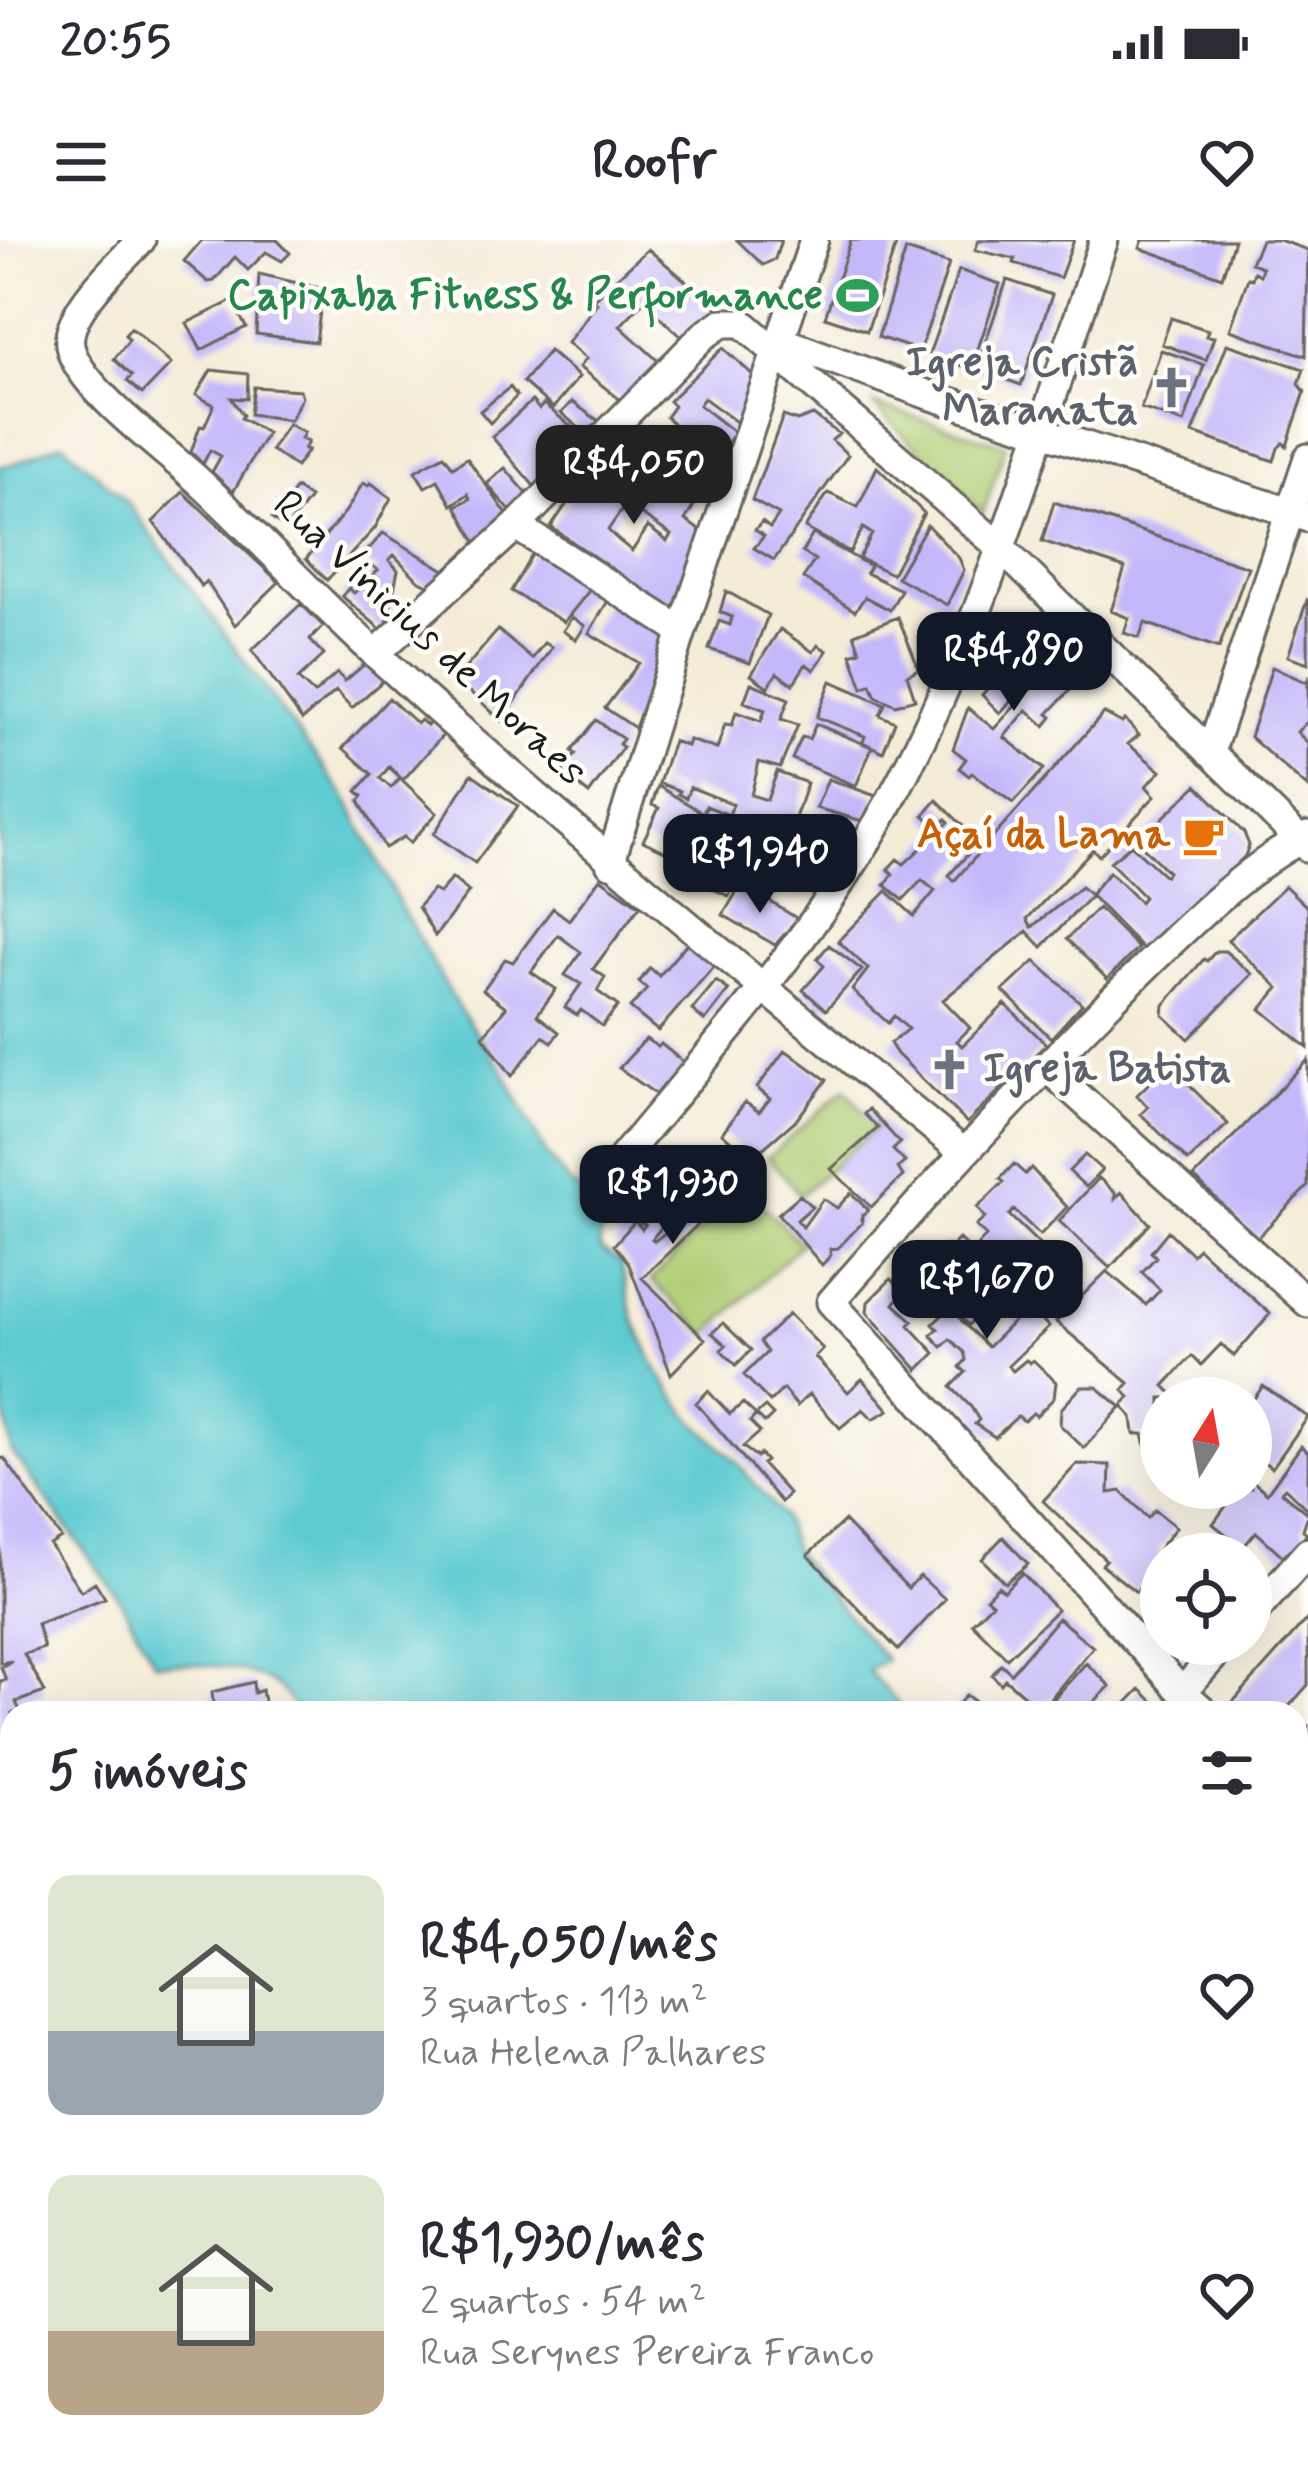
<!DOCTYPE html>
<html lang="pt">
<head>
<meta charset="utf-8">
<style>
  :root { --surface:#fff; --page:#f2f2f3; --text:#2b2b33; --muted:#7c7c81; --accent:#111827 }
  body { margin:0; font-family:Mynerve,sans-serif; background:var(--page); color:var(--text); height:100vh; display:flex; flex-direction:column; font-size:45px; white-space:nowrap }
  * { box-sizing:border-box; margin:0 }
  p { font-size:39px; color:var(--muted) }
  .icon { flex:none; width:66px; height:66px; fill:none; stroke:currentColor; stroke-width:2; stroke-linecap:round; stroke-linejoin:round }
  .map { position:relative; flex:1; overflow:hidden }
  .sheet { position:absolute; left:0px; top:1461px; width:1308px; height:768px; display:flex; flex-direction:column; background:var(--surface); border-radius:36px 36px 0 0; box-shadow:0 12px 48px #0002 }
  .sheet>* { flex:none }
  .needle { width:78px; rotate:11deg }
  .controls { position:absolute; left:1140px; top:1137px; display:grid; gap:24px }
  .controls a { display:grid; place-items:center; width:132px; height:132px; border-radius:50%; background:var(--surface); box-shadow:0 12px 48px #0002; font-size:60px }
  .price { position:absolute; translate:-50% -102px; padding:0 27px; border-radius:24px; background:var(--accent); color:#fff; font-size:39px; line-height:78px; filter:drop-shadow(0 3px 6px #0008) }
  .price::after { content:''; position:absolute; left:50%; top:72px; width:36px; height:27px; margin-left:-18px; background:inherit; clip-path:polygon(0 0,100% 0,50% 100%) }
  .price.current { background:#222; color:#fff }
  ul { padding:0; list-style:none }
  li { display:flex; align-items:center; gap:36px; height:300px; padding:0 48px }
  li span { display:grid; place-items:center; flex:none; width:336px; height:240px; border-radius:24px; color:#555 }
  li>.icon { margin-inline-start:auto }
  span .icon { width:144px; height:144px; fill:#fffc; stroke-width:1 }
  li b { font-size:51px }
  h2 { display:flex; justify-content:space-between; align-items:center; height:144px; padding:0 48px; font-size:51px }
  .status { display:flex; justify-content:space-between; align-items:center; height:84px; padding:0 60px; background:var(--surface); direction:ltr }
  .status svg { height:33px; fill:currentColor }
  header { display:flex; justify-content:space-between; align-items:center; height:156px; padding:0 48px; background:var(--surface); font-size:54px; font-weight:700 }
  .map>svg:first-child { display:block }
</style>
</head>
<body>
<div class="status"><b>20:55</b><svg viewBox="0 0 49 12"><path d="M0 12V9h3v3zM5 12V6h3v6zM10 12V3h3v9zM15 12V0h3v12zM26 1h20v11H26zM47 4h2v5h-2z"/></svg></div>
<header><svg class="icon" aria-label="menu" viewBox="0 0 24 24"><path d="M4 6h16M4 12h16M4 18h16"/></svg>Roofr<svg class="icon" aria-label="heart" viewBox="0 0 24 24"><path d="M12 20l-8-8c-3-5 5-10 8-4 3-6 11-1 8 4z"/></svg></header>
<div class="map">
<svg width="1308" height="2229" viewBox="0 0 1308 2229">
  <rect width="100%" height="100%" fill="#fdfcf7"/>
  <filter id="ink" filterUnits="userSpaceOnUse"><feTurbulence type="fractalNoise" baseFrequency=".00833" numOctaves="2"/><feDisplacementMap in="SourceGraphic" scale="24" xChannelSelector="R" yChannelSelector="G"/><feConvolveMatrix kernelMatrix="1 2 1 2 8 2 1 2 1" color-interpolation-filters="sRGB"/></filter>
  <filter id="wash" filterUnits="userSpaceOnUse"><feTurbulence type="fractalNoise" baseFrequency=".004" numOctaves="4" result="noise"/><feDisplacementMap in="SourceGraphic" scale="48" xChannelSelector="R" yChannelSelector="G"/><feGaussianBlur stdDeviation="2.7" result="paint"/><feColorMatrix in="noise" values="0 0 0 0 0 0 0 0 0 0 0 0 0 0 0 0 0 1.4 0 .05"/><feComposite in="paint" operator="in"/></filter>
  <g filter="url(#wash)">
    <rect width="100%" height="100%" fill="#f5ecd8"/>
    <!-- green -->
    <path fill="#afcd74" stroke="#667448" stroke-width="3" d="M872,164L1006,205L983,273Z
      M845,849L877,887L800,955L768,917Z
      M744,947L801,1004L707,1094L651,1040Z"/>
    <!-- water -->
    <path fill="#5dcad1" stroke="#3c7376" stroke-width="3" d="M63,203L127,262L347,559L402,669L458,767L503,831L547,916L573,947L589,952L602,968L600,1009L621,1022L633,1077L657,1130L690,1177L735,1220L782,1276L795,1313L886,1420L868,1431L907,1473H297C277,1424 200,1423 155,1423L119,1358L11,1211L0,1140V226C21,225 42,209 63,203Z
      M1296,1888L1308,1901V2229H973L956,2217H1296Z"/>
    <g id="blocks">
      <!-- building -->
      <path fill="#c5b8fa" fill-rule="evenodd" d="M202,0H277L290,13L282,21L266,12L248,30L235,17L214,41L208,42L184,21Z
        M737,0H781L775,19L763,25Z
        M851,0H881L896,5L867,91L825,77Z
        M979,0H1074L1060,38L1014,23L1015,19L975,10Z
        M1143,0H1234L1222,37L1140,8Z
        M1261,0H1279L1308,10L1306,116L1230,90L1248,38L1252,39L1254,32L1260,35L1262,27L1251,23Z
        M648,9L726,75L692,106L643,62L620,86L667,129L628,166L579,127L586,119L567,103L597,63L593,60Z
        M906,10L949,24L920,111L878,97Z
        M959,30L1000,44L971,129L929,114Z
        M259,34L323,49L316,102L256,94Z
        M1007,40L1052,55L1021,145L976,129Z
        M232,61L246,87L201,110L187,83Z
        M1171,78L1208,90L1206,96L1214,97L1206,120L1162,104Z
        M131,88L171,124L142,154L127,141L132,136L114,119L129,100L125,95Z
        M1227,104L1304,129L1299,144L1305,152L1291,193L1287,206L1283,203L1278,208L1274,221L1193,193Z
        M723,108L755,137L739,184L704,158L699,165L735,193L710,226L699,217L679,243L652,222L664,206L658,201L674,184L666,177L674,166L669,161Z
        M1161,110L1204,125L1184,183L1141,168Z
        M549,111L579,137L553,168L523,142Z
        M211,130L248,134L247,159L231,158L243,175L241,178L267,193L233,252L212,232L221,216L210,210L203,224L191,212L200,186L204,187L214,165L196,155Z
        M254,147L300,150L302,157L290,180L250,174Z
        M510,147L517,156L490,183L480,171Z
        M532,161L539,169L544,164L575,190L578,187L561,173L572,162L603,184L540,253L492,197Z
        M813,175L839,194L832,200L848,215L774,320L754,308L764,296L755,290L762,282L770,288L779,275L752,260L783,176L797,181Z
        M288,184L304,193L301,199L308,202L304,209L308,210L296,227L271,210Z
        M618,209L695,264L685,280L701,291L674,372L551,287L576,250L579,253ZM626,264L671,295L667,301L648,287L632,311L618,300L608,290Z
        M444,215L453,227L467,218L508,276L476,302L456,266L470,259L468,254L452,265L438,240L425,247L415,231Z
        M712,226L721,234L713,258L697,245Z
        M877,227L924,273L892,334L859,318L872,294L863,288L850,312L805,288L828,253L858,267Z
        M505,228L530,257L512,273L487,244Z
        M363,243L369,246L371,243L391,258L375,288L327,340L306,319L346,271Z
        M296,248L310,258L286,289L272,279Z
        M183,252L279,342L235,385L206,341L201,346L153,282Z
        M1054,262L1248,327L1219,408L1145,383L1139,398L1124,393L1129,378L1111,371L1125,328L1042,301Z
        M927,285L959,318L964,330L947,365L897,337Z
        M383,293L453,335L438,350L418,340L394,315L389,320L398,330L385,393L342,356L349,348L354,353L378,330L361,318Z
        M813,294L870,326L866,333L901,350L890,370L865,357L855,371L803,338L815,320L802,312Z
        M534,311L592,347L564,382L511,351Z
        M726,351L768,375L750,423L709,409L719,381L730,385L732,377L720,372Z
        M609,359L669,393L635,488L605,468L639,423L589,393Z
        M1307,360L1308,361V423L1288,416Z
        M301,364L323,386L310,400L324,415L298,439L314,454L337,433L345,441L366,423L385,439L352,468L336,451L302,480L252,410Z
        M1010,375L1080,439L1048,474L1052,477L1045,486L1027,470L1004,497L1044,529L1013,563L972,533L969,536L959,528L966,519L953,509L968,468L994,489L1035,444L992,407L1005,376Z
        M572,377L585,386L576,400L563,391Z
        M898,377L919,429L907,435L915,459L896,465L876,456L871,444L863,448L851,414L860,411L854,394Z
        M780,389L813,412L818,405L827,411L814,430L806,424L793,444L777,433L768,447L751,435Z
        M498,390L532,419L544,403L552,407L502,481L456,439Z
        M1272,427L1306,442L1308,439V481L1297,492L1308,503V548L1250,497Z
        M1004,429L1024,446L1000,473L982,455Z
        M831,441L885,464L880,475L895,482L883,512L863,502L865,496L817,477Z
        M751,443L789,459L781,479L798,485L780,528L759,522L751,555L767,560L777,532L807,543L793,584L803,587L789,634L747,622L758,584L729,575L721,595L749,605L729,656L688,638L695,625L643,601L659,568L652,565L658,546L703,573L706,566L729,575L733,564L690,547L686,558L678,554L680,551L659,543L673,501L687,506L689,500L717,509L725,484L732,485L736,472L761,481L765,470L744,462Z
        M389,458L417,484L421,480L427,486L430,482L443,495L403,540L389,527L380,538L391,548L400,538L437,573L410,603L404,597L385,608L359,561L363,556L357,551L372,534L343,508Z
        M1104,473L1122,483L1125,480L1139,495L1128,504L1161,531L1146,546L1155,556L1099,616L1093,609L1027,679L1032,687L1081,647L1090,655L1109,632L1140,662L1144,657L1110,622L1131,605L1165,636L1168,632L1138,602L1197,545L1244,593L1249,605L1245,616L1146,712L1091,656L1042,707L1027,691L943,760L970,788L957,801L962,806L1005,764L1046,804L967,883L897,814L890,803L908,789L894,776L888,783L852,750L868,729L838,701L887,651L914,676L935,651L922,640L903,660L885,645L893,634L888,629L897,619L904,624L949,582L946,579L938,588L924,575L937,560L979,602L949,635L954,641Z
        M596,480L623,499L619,504L623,507L589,554L562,532L576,514L572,511Z
        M816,484L872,507L856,546L792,519L802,497L809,499Z
        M472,534L518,566L475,623L434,594Z
        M828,539L876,556L866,582L816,568Z
        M452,638L469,652L435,696L418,667L433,650L439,653Z
        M600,638L640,666L593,729L605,737L597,751L618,766L602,786L581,770L577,775L565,767L581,744L565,735L581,712L558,695L531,732L556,749L537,775L559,792L552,802L543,796L512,836L483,796L506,767L483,750L505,719L513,722L553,668L569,680Z
        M1285,646L1308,668V808L1261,769L1279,748L1228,700Z
        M739,648L751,655L753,651L798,679L775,705L723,675Z
        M1098,668L1138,708L1107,739L1067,699Z
        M688,702L715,725L658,791L630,768L647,749L639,742L650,728L659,736Z
        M829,705L862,730L826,770L803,750L824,726L817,719Z
        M1216,711H1225L1252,734L1189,799L1163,775L1164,765L1204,719L1207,721Z
        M1035,721L1082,764L1051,798L1003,751Z
        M716,741L729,750L705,781L692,770Z
        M646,799L658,807L661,804L687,825L661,858L619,828Z
        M785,810L827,840L797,879L751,919L722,893L745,862L759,872L770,859L757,848Z
        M1308,820V946L1257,998L1194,937Z
        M1168,824L1228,884L1188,921L1141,874L1148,867L1137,855Z
        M869,869L900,903L893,910L905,922L898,928L903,936L871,967L831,929L878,888L864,874Z
        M726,912L744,927L736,934L743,941L642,1038L705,1099L671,1134L628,1022L614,1005L635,981L642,989L645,985L632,977L643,963L638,960L662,939L685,957L668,986L665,983L652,999L655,1001L698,966L680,950Z
        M1085,915L1102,930L1086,947L1069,931Z
        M1014,924L1025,934L1031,928L1067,967L1040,995L1014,970L1009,975L1043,1008L1031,1019L1036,1025L1015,1044L977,1006L986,996L976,986L985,978L977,968L1004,942L1000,939Z
        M1099,938L1115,953V959L1121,952L1150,984L1110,1028L1059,981Z
        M851,953L868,970L862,975V983L838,1008L830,1009L831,1015L822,1025L778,974L800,955L812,967L797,980L803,987L823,959L837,968Z
        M1168,991L1192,1014L1198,1008L1270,1074L1234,1116L1221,1104L1201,1125L1192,1116L1164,1146L1177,1158H1161V1211L1148,1213L1143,1194H1134L1132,1177L1122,1166L1130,1157L1123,1150L1129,1143L1056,1082L1107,1031L1146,1065L1160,1050L1142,1032L1156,1017L1151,1012Z
        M959,999L993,1032L989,1037L1002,1049L994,1056L997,1060L968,1085L954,1070L964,1084L988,1107L1028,1067L1049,1087L1008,1126L1013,1131L1026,1120L1030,1123L1033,1120L1056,1142L1054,1158L1036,1176L1033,1173L1024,1181L1018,1176L995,1197L975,1184L979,1180L971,1167L951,1147L966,1132L960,1127L966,1120L964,1112L950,1099L942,1107L931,1095L938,1089L933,1084L949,1069L918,1038L942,1006H952Z
        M891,1039L904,1051L894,1064L913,1081L909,1085L935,1113L918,1130L867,1072L868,1062Z
        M789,1074L823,1109L815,1117L848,1152L862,1139L889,1170L873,1179L863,1169L840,1188L809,1154L797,1166L783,1149L770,1162L744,1135L767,1112L760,1102Z
        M723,1083L751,1110L736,1125L721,1110L726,1105L712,1093Z
        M1263,1146L1308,1177L1272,1228L1251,1212V1163Z
        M1081,1147H1097L1121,1167L1084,1208L1060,1185L1061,1169Z
        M708,1151L730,1174L743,1163L756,1175L765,1167L773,1175L765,1183L756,1175L750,1182L760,1192L743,1207L757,1217L760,1214L766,1221L762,1224L789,1254L781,1262L696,1163Z
        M1301,1206L1308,1212V1270L1285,1248L1281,1252L1308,1274L1303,1290L1307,1293L1285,1318L1256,1292L1240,1311L1243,1314H1221L1232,1299L1213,1284L1239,1248H1251V1240L1267,1253Z
        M4,1218L61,1298L50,1305L81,1351L95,1342L105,1358L37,1384L44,1408L24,1414L45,1452L16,1462L21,1473H12V1572L0,1573V1441L6,1440L1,1427L12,1421L0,1423V1219Z
        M1077,1224L1110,1225L1109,1253L1121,1251L1148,1278L1155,1270L1176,1287L1158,1310L1161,1316L1148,1338L1136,1352L1102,1325L1106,1320L1043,1261Z
        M844,1281L908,1348L920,1336L945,1359L898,1410L808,1315Z
        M1003,1297L1028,1324L1005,1343L982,1319Z
        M1022,1333L1057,1370L1007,1418L972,1383L992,1363L986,1358L998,1346L1004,1351Z
        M1161,1344V1381L1142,1365Z
        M1058,1378L1093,1407L1041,1470L1005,1439L1001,1444L992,1435L1001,1424L1011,1433Z
        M1308,1378V1445L1283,1473H1223Z
        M1086,1423L1110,1446L1087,1469L1090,1473H1041Z
        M253,1442L254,1453L262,1450L266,1473H214L212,1452Z
        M1140,1449L1165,1473H1117Z
        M966,1455L981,1466L976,1473H951Z
        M1308,1487V1523L1296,1511V1498Z
        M12,1602V1672L0,1674V1604Z
        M1308,1651V1691L1296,1702V1662Z
        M12,1740V1975L9,1976L12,1979V2104L0,2099V2069L7,2051L0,2034V1983L9,1976L0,1977V1742Z
        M1308,1786V1805L1296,1817V1798Z
        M331,2217L333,2223L356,2222L357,2229H214V2226Z
        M590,2217H613L615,2229H591Z
        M674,2217H696L687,2229H665Z
        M716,2217H753L744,2229H707Z
        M800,2217H897L913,2229H816Z"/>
    </g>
  </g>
  <g filter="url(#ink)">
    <use href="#blocks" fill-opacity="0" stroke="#68655e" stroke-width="3"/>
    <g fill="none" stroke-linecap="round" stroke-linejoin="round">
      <defs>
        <path id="street" d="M141,0C119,25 60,75 71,110C84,153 170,213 204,246C263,302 319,362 379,417C568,589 765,749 962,911
          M779,100L926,154L1308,278
          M516,286L682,391
          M375,414L516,286L703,96L722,83H742L1001,308L1308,608
          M1210,513L1308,218
          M610,623L682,391L814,0
          M1045,826L1308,1063
          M615,927C710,811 817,695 889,563C985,386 1040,189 1104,0
          M1251,1376L1308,1312
          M1182,1452L1225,1404
          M1206,1473L1182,1452L831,1062C927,951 1021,850 1125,747C1173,700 1248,624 1308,596
          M1296,1551L1308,1561
          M0,1579L12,1577
          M521,2217L522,2229"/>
        <path id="secondary" d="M0,2192L12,2191
          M429,2217L442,2229"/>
      </defs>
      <!-- street casing -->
      <use href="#street" stroke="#68655e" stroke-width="33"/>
      <!-- secondary casing -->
      <use href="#secondary" stroke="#68655e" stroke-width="45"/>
      <!-- street -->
      <use href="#street" stroke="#fff" stroke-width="27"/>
      <!-- secondary -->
      <use href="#secondary" stroke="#f9e7c3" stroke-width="39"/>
    </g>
  </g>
  <!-- icons -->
  <defs>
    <symbol id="stadium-bare" viewBox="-9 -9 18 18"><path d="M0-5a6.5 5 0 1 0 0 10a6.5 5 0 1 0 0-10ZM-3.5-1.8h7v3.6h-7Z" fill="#2e9e5b" stroke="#fdfcf7" stroke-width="2.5" paint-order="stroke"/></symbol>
    <symbol id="church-bare" viewBox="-9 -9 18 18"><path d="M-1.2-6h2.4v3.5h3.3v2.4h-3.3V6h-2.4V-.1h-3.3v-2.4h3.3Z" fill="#6b7280" stroke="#fdfcf7" stroke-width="2.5" paint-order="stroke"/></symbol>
    <symbol id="cafe-bare" viewBox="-9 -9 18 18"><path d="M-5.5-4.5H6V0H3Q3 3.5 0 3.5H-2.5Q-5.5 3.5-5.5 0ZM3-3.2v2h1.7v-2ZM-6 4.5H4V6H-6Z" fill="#e8710a" stroke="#fdfcf7" stroke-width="2.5" paint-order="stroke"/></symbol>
  </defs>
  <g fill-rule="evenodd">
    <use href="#stadium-bare" x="828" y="26" width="59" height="59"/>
    <use href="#church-bare" x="1142" y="118" width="59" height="59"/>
    <use href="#cafe-bare" x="1174" y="566" width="59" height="59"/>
    <use href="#church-bare" x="920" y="800" width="59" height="59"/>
  </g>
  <g text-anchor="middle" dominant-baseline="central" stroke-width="9" stroke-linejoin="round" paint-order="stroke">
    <!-- leisure labels -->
    <g font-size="42" font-weight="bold" fill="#27864d" stroke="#fdfcf7" text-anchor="end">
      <text x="823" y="56">Capixaba Fitness &amp; Performance</text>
    </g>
    <!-- worship labels -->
    <g font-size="42" font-weight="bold" fill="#5b616d" stroke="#fdfcf7" text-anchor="end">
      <text x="1138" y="123">Igreja Cristã<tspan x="1138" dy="48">Maranata</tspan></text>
      <text x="983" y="829" text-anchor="start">Igreja Batista</text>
    </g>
    <!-- street labels -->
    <g font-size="42" fill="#1c1c1c" stroke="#fdfcf7">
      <text transform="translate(429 399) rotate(43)">Rua Vinicius de Moraes</text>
    </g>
    <!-- food labels -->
    <g font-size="42" font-weight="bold" fill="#c56008" stroke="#fdfcf7" text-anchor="end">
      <text x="1170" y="595">Açaí da Lama</text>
    </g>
  </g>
</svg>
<div class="controls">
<a><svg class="needle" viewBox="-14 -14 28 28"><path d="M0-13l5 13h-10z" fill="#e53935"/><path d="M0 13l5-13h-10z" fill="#7c7c81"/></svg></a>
<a><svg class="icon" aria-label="locate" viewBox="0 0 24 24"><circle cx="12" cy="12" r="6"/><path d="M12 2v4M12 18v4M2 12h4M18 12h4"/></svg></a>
</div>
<b class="price current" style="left:634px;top:287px">R$4,050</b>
<b class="price" style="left:1014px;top:474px">R$4,890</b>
<b class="price" style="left:760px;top:676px">R$1,940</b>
<b class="price" style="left:673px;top:1007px">R$1,930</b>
<b class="price" style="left:987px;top:1102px">R$1,670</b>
<section class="sheet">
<h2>5 imóveis<svg class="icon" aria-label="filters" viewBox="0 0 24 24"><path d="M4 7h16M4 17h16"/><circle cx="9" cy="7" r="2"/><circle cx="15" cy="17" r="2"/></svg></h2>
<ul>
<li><span style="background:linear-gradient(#dfe7d0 65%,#9aa5b1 0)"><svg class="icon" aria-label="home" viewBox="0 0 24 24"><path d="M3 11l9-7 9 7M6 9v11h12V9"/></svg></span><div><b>R$4,050/mês</b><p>3 quartos · 113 m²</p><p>Rua Helena Palhares</p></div><svg class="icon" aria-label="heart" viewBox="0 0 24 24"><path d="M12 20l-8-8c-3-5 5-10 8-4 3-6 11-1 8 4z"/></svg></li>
<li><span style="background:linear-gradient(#dfe7d0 65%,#b9a48a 0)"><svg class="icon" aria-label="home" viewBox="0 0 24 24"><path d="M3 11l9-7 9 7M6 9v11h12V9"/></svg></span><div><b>R$1,930/mês</b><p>2 quartos · 54 m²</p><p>Rua Serynes Pereira Franco</p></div><svg class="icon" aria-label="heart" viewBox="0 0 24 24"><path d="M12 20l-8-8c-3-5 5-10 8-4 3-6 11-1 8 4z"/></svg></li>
</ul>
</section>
</div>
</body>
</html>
